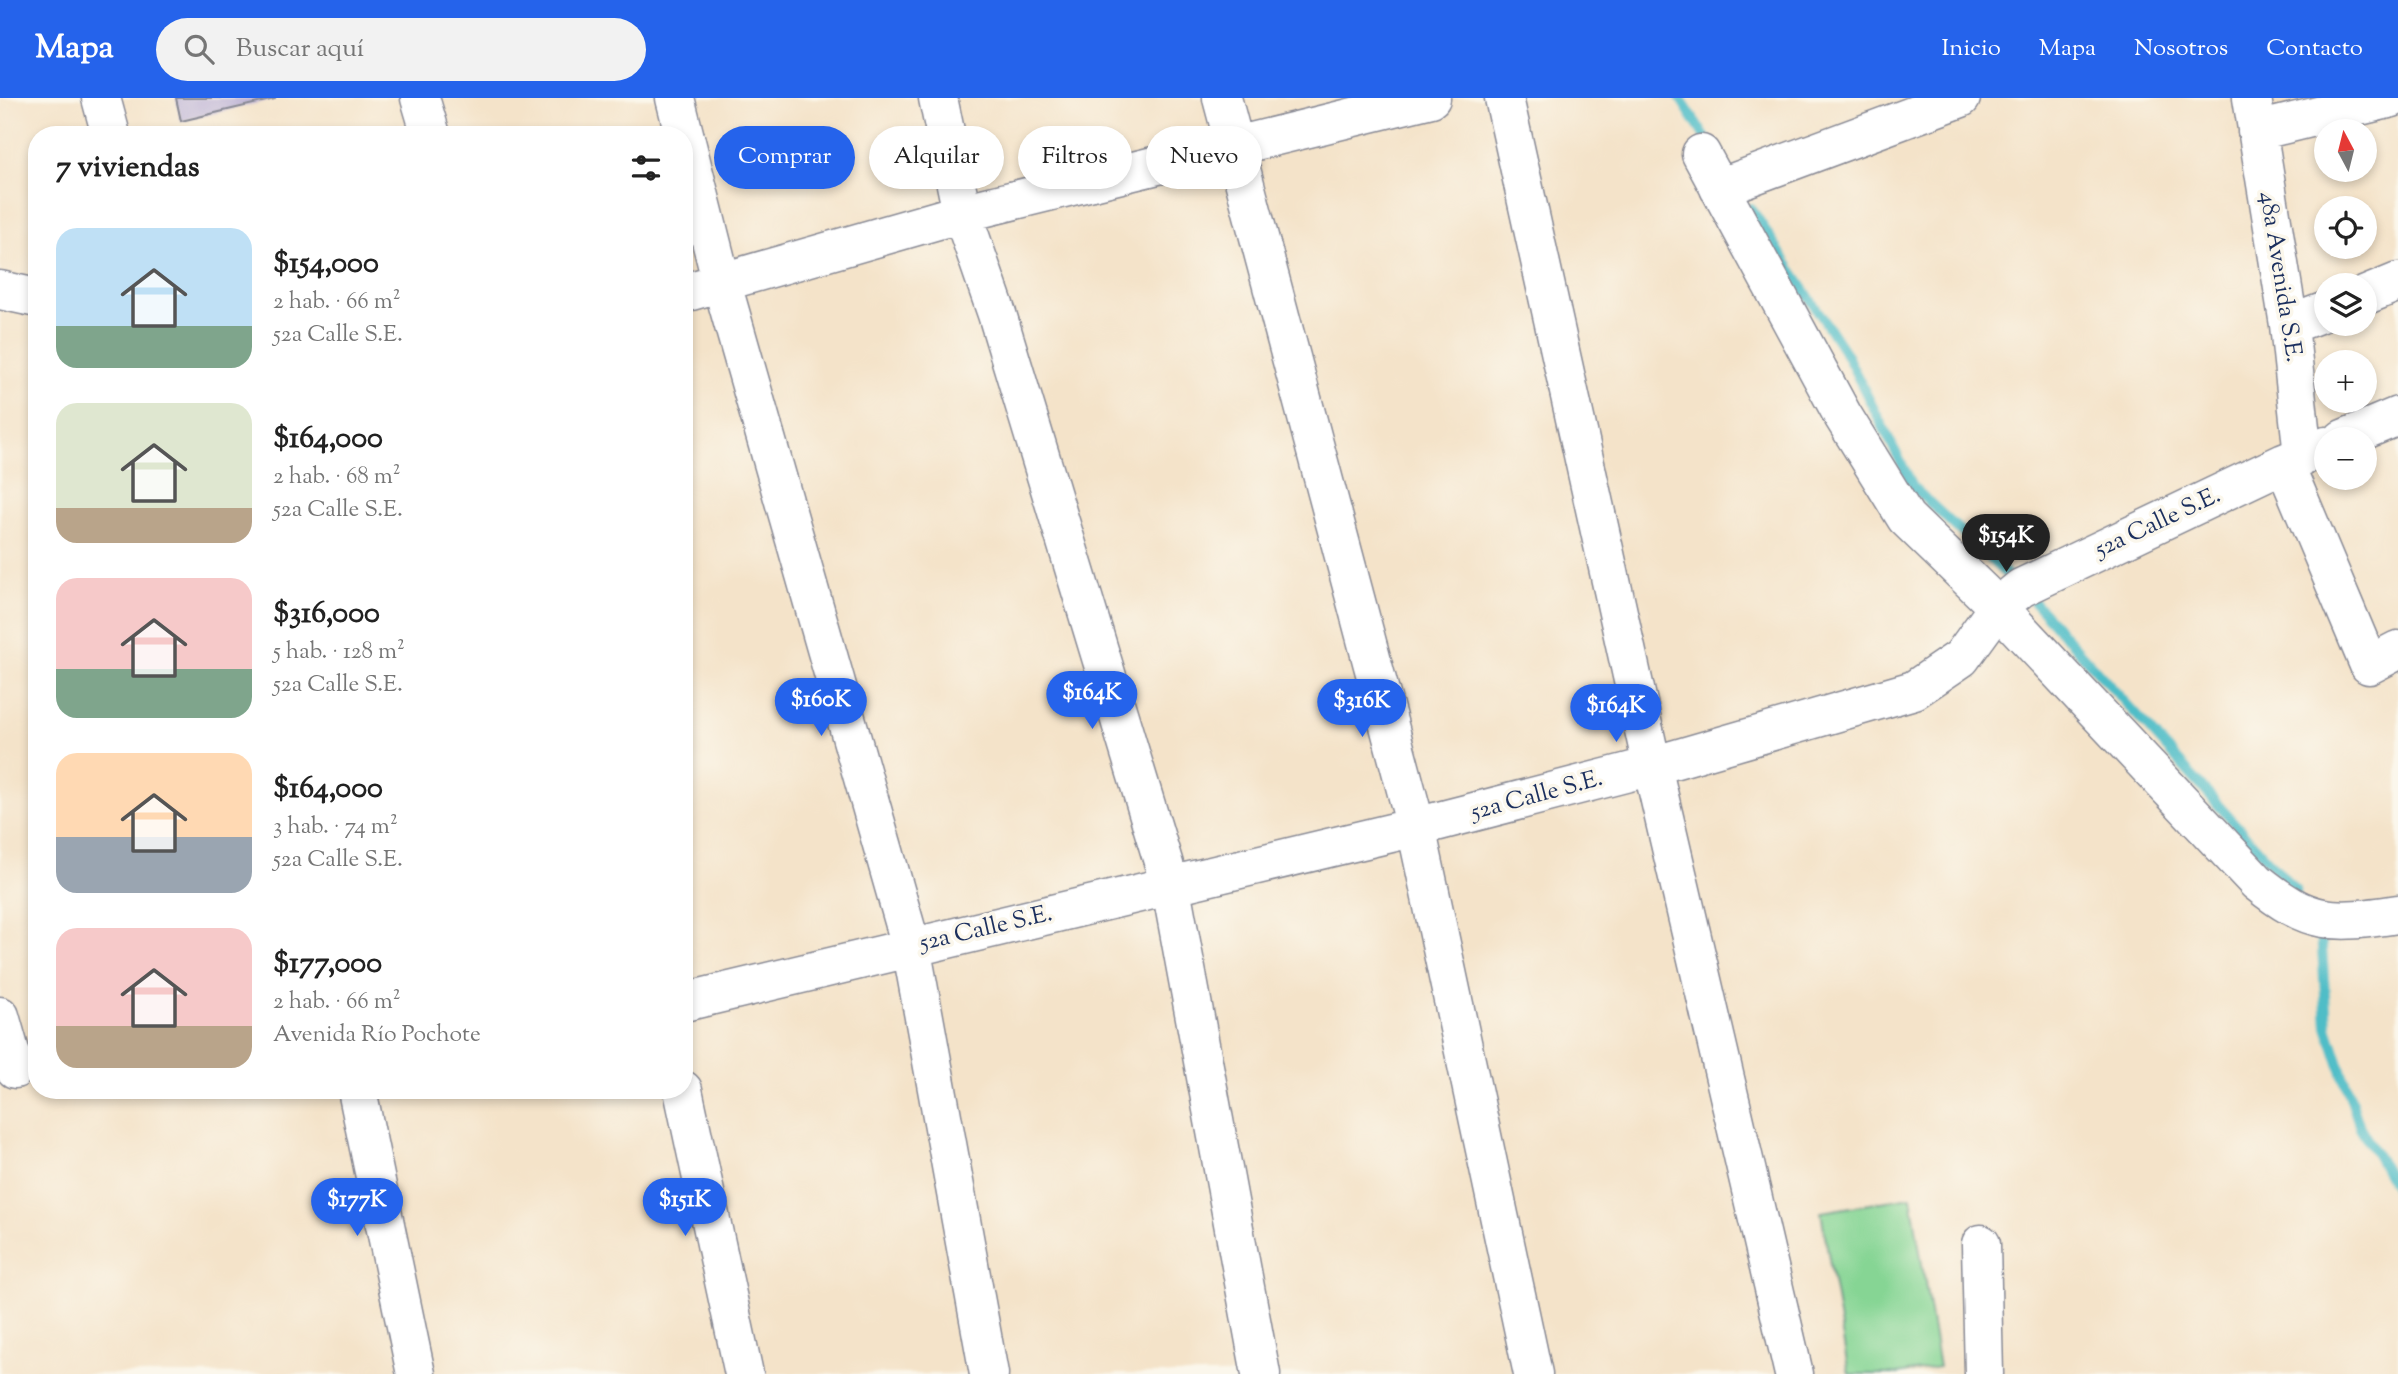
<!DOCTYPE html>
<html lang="es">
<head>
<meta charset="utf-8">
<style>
  :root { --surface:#fff; --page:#f2f2f2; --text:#222; --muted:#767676; --accent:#2563eb }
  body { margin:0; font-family:"Sorts Mill Goudy",serif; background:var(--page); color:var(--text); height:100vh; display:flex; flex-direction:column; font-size:26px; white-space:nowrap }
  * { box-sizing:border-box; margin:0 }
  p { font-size:23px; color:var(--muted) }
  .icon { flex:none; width:38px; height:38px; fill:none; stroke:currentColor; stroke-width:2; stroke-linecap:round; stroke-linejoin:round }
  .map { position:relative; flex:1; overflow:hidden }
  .drawer { position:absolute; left:28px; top:28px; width:665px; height:973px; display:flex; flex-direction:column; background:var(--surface); border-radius:28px; box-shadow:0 4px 10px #0003 }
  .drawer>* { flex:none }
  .top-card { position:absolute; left:714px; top:28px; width:665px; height:63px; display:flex; gap:14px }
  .needle { width:46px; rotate:353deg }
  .buttons { position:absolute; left:2314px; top:21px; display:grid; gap:14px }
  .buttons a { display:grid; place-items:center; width:63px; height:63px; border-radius:50%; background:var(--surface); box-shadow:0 4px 10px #0003; font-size:35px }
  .price { position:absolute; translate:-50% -60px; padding:0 16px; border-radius:24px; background:var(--accent); color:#fff; font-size:23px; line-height:46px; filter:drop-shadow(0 2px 4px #0008) }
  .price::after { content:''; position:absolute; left:50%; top:42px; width:21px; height:16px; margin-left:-10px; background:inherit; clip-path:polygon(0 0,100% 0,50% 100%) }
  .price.selected { background:#222; color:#fff }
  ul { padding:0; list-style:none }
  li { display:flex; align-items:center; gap:21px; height:175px; padding:0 28px }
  li span { display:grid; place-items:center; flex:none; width:196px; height:140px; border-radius:21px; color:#555 }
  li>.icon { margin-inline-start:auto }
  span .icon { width:84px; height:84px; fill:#fffc; stroke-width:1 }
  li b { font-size:30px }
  h2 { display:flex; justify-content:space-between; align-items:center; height:84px; padding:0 28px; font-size:30px }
  .chip { padding:0 24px; border-radius:32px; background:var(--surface); box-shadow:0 4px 10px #0003; font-size:24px; line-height:63px }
  .chip.selected { background:var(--accent); color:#fff }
  header { display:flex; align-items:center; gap:42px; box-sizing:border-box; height:98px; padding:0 35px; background:var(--accent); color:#fff }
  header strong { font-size:33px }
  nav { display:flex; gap:38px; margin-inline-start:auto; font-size:24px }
  .search { width:490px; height:63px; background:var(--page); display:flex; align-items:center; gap:18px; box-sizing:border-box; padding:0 24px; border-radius:38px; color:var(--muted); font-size:26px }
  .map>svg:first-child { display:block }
</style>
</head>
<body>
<header>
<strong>Mapa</strong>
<div class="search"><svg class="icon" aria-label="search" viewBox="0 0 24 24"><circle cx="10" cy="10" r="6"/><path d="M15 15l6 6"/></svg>Buscar aquí</div>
<nav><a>Inicio</a><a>Mapa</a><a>Nosotros</a><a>Contacto</a></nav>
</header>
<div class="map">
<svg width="2398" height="1276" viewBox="0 0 2398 1276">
  <rect width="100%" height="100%" fill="#fbf7ec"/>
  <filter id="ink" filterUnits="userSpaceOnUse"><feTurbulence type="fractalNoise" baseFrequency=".0143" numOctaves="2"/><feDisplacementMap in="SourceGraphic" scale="14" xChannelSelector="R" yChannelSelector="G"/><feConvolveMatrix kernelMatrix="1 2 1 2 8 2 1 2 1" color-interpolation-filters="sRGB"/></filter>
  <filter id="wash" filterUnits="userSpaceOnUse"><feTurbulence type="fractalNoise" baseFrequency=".00686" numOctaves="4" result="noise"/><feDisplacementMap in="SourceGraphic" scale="28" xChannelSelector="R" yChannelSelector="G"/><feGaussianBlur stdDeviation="1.57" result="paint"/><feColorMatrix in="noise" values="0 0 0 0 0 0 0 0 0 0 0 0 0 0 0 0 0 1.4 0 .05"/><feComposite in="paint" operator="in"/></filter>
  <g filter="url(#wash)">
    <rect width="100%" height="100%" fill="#f4e3c9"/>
    <!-- green -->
    <path fill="#86d594" stroke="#508279" stroke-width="2" d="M1911,1099L1939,1269L1897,1276H1849L1821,1114Z"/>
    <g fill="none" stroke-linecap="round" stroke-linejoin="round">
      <!-- stream -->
      <path stroke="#4fbdc7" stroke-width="10" d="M1680,0L1712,50
        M1751,110L1846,256L1914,390L2016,485
        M2027,496L2296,793
        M2321,833L2327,929L2360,1029L2398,1094"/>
    </g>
    <g id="blocks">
      <!-- building -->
      <path fill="#b4a9d2" d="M176,0H275V1L181,23Z"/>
    </g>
  </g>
  <g filter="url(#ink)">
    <use href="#blocks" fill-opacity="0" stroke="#888994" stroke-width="2"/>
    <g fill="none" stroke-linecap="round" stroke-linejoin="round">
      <defs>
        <path id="minor" d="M101,0L111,37
          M420,0L431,37
          M675,0L722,186L911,848L989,1276
          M938,0L962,115L997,216L1171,790L1261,1276
          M1222,0L1416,729L1533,1276
          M1504,0L1652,668L1794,1276
          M2252,0L2289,227L2303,358
          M2257,33L2392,0
          M1701,56L1843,318L1906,420L1998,509L2257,784C2310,827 2332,826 2398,816
          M1719,90L1961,0
          M0,192L37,200
          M684,195L962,115L1431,0
          M2364,198L2398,184
          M2289,227L2326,213
          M2343,341L2398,318
          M2284,365L2369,567L2398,552
          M684,904L1416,729L1652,668L1914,592L1961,560L1998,509L2021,490L2284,365L2326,348
          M0,918L15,971
          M357,992L416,1276
          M683,992L744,1276
          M1981,1146L1984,1276"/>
      </defs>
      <!-- minor casing -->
      <use href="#minor" stroke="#888994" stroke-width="41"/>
      <!-- minor -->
      <use href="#minor" stroke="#fff" stroke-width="38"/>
    </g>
  </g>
  <g text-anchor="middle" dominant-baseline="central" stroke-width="7" stroke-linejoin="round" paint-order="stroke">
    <!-- street labels -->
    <g font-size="24" fill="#1b2f5e" stroke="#fbf7ec">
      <text transform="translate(2280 179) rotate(81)">48a Avenida S.E.</text>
      <text transform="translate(2158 425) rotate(-25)">52a Calle S.E.</text>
      <text transform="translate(1537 698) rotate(-15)">52a Calle S.E.</text>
      <text transform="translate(986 831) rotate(-13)">52a Calle S.E.</text>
    </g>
  </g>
</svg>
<div class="buttons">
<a><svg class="needle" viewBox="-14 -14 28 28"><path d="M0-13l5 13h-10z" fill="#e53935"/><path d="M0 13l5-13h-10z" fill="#767676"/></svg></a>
<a><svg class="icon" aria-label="locate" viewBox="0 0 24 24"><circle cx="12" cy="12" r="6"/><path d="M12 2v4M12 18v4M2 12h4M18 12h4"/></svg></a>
<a><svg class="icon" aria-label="layers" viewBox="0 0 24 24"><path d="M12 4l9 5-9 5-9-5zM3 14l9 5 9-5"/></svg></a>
<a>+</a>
<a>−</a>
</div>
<b class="price selected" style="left:2006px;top:476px">$154K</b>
<b class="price" style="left:1092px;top:633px">$164K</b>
<b class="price" style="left:821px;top:640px">$160K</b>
<b class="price" style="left:1362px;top:641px">$316K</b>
<b class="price" style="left:1616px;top:646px">$164K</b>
<b class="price" style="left:357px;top:1140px">$177K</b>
<b class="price" style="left:685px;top:1140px">$151K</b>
<div class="top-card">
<a class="chip selected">Comprar</a>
<a class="chip">Alquilar</a>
<a class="chip">Filtros</a>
<a class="chip">Nuevo</a>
</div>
<section class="drawer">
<h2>7 viviendas<svg class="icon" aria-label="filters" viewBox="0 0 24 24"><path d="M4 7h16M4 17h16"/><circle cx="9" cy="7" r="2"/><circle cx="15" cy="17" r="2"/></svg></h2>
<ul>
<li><span style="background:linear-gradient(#bfe0f5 70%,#7fa58c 0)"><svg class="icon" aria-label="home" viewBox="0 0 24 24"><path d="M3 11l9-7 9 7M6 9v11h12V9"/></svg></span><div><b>$154,000</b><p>2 hab. · 66 m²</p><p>52a Calle S.E.</p></div></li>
<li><span style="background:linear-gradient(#dfe7d0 75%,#b9a48a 0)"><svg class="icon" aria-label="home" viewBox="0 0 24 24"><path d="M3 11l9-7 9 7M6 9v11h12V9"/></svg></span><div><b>$164,000</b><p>2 hab. · 68 m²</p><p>52a Calle S.E.</p></div></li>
<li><span style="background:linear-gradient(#f6c9c9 65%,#7fa58c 0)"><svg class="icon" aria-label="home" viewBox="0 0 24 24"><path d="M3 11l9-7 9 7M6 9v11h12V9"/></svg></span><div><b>$316,000</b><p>5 hab. · 128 m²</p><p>52a Calle S.E.</p></div></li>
<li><span style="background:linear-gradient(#ffd9b3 60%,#9aa5b1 0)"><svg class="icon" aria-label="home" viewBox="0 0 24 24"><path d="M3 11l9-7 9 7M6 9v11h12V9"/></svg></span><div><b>$164,000</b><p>3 hab. · 74 m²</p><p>52a Calle S.E.</p></div></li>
<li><span style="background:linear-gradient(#f6c9c9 70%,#b9a48a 0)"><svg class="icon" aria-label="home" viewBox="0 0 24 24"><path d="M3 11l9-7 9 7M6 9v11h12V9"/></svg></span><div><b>$177,000</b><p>2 hab. · 66 m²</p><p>Avenida Río Pochote</p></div></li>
</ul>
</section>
</div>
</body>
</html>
